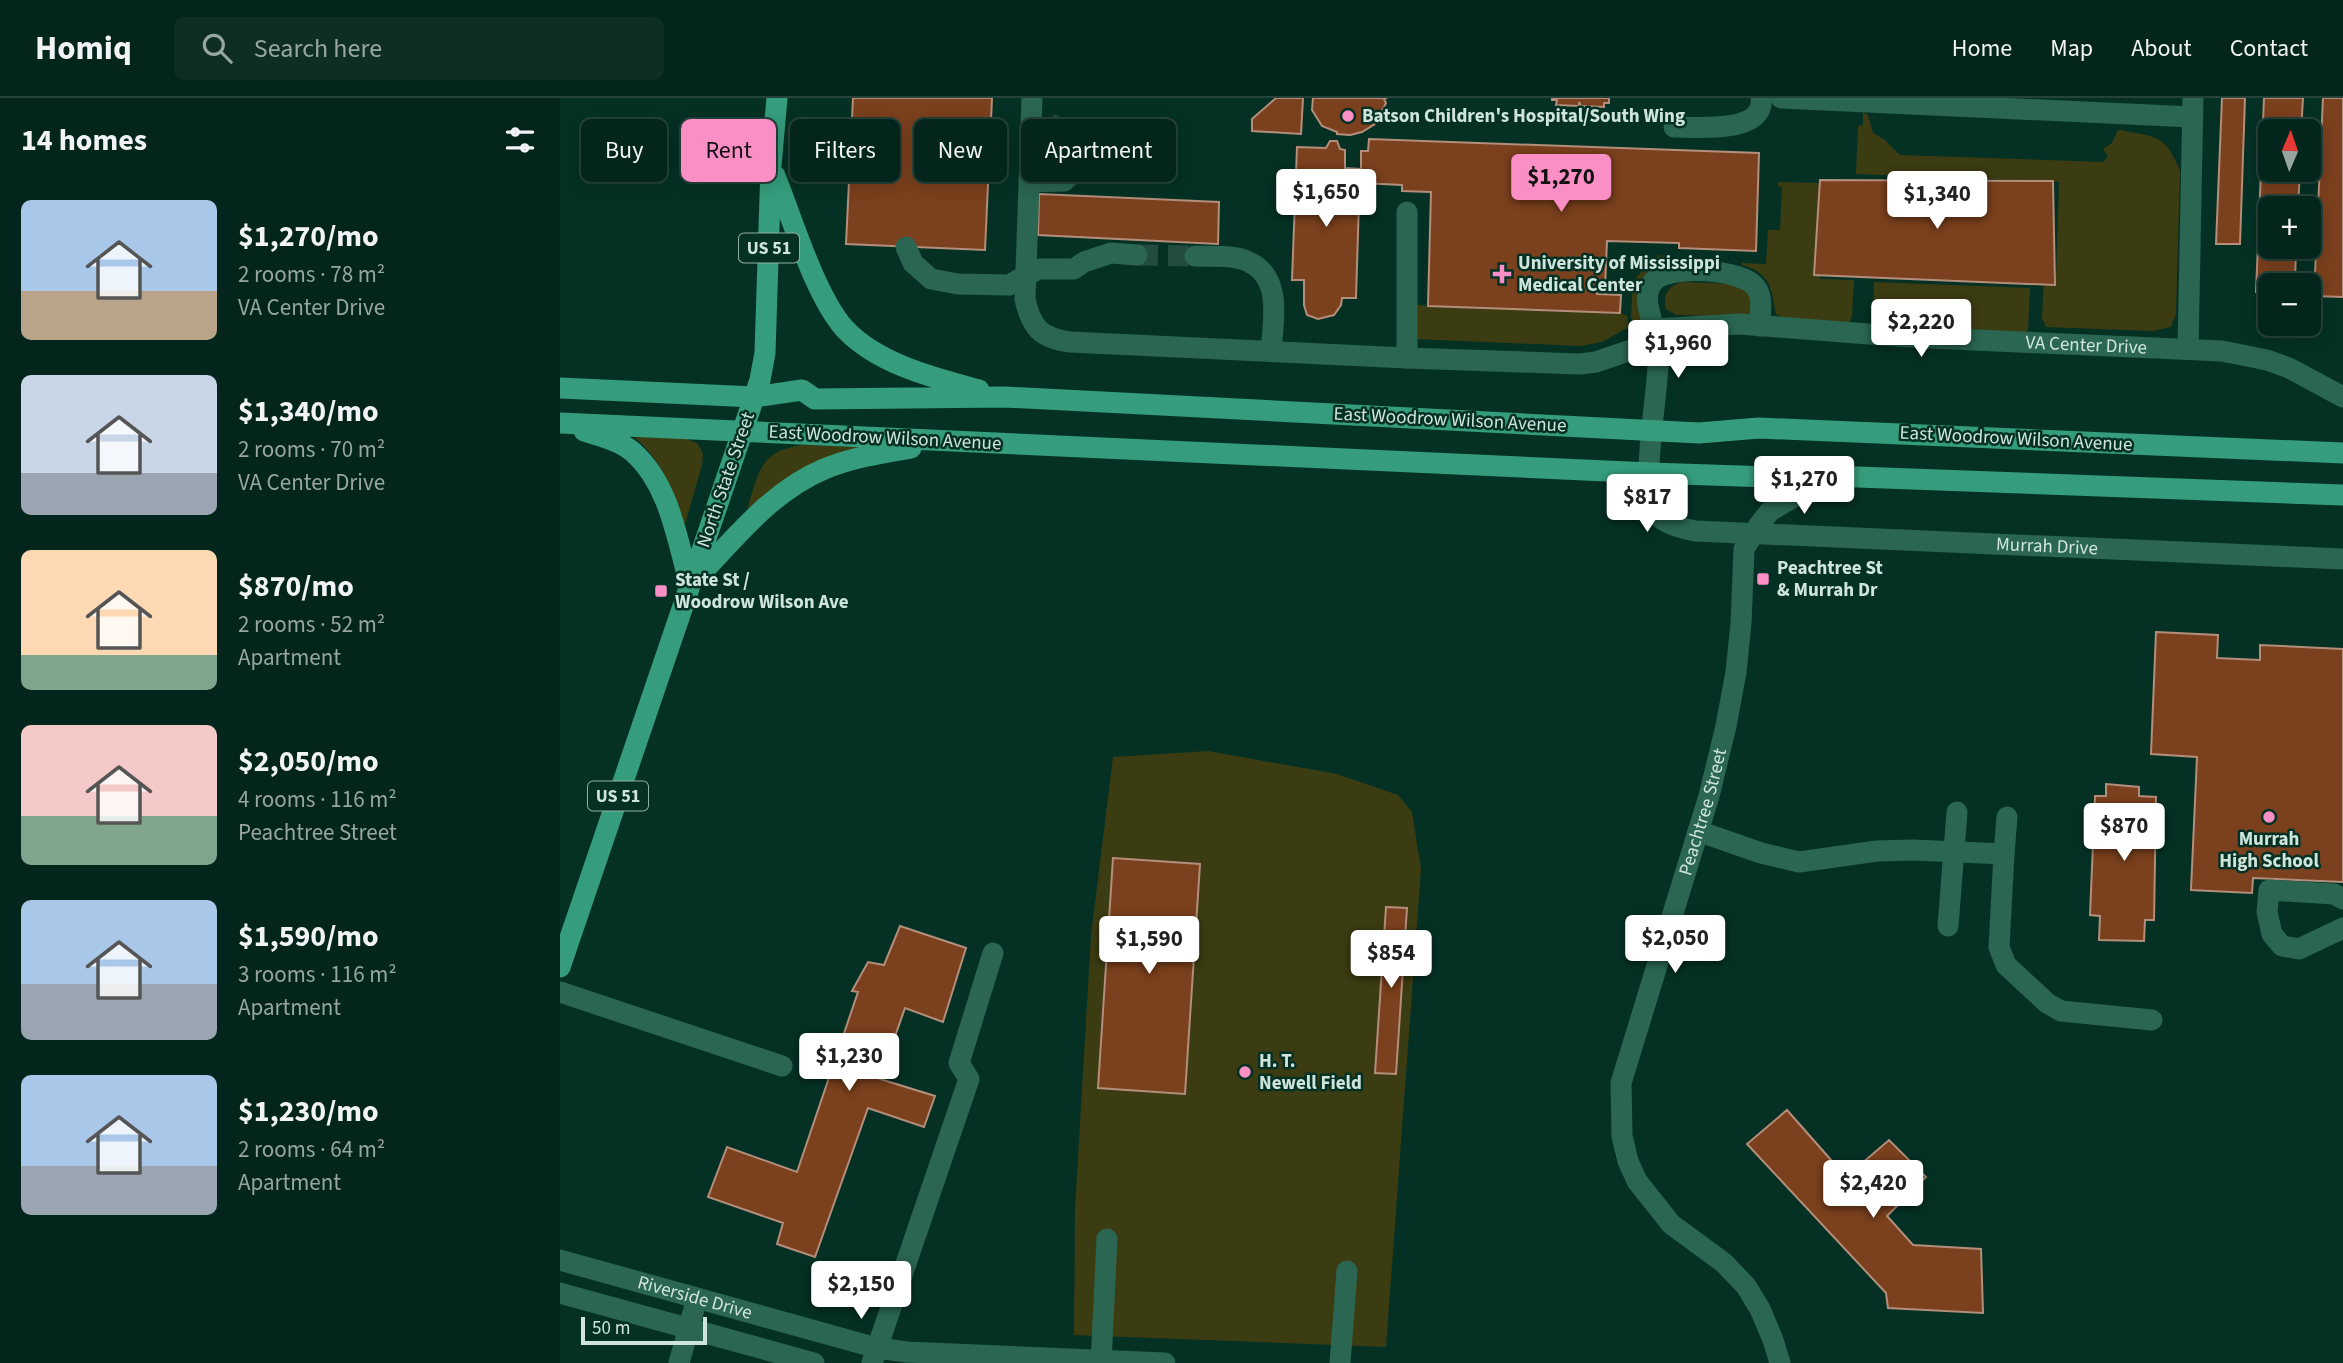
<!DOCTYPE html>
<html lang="en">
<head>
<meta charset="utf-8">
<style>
  :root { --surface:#04251c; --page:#0d2d25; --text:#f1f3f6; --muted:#97a5a3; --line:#25423b; --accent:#fa8fc6 }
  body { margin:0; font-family:"Source Sans 3",sans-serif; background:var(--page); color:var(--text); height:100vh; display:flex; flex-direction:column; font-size:26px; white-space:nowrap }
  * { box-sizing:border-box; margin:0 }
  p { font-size:23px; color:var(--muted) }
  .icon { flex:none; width:38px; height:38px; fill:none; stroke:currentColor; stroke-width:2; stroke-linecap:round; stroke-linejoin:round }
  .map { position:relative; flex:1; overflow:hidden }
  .drawer { display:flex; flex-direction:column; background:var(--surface); width:560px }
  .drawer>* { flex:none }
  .banner { position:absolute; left:21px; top:21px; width:665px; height:63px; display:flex; gap:14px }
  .needle { width:46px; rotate:2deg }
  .tools { position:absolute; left:1698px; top:21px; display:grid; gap:14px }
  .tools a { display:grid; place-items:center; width:63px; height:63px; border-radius:10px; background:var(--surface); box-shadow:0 4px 18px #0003,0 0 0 2px var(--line); font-size:35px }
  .scale { position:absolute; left:21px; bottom:18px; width:126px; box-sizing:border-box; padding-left:7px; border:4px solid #cfe5dc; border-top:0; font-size:19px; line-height:24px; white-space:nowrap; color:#cfe5dc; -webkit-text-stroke:5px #053125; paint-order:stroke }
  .price { position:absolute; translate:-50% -60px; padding:0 16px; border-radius:7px; background:#fff; color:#222; font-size:23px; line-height:46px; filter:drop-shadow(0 2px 4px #0008) }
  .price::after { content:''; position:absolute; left:50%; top:42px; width:21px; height:16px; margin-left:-10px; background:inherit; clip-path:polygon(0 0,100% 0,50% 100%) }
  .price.selected { background:var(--accent); color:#111 }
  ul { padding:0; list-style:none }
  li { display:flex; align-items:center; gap:21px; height:175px; padding:0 21px }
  li span { display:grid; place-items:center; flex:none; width:196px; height:140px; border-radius:10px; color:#555 }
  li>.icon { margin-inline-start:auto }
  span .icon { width:84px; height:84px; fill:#fffc; stroke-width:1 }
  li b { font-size:30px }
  h2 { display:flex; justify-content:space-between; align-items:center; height:84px; padding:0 21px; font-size:30px }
  .chip { padding:0 24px; border-radius:10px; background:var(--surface); box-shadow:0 4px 18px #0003,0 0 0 2px var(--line); font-size:24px; line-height:63px }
  .chip.selected { background:var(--accent); color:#111 }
  header { display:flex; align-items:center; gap:42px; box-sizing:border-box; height:98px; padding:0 35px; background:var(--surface); border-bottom:2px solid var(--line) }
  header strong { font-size:33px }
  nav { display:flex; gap:38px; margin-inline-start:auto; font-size:24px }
  .search { width:490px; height:63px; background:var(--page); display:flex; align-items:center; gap:18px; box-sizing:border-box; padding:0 24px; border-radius:10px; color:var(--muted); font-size:26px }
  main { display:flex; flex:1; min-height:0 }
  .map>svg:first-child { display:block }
</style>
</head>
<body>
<header>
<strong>Homiq</strong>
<div class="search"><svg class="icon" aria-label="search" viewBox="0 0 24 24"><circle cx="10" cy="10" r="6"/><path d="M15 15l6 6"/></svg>Search here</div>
<nav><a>Home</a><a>Map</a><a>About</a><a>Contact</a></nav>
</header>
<main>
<section class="drawer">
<h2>14 homes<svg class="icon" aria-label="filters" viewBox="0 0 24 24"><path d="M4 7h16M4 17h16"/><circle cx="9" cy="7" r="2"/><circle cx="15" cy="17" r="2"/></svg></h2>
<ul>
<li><span style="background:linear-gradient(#a9c7e8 65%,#b9a48a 0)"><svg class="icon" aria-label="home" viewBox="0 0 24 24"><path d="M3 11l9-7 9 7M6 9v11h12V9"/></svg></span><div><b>$1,270/mo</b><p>2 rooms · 78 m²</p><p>VA Center Drive</p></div></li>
<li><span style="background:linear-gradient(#c9d6e8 70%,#9aa5b1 0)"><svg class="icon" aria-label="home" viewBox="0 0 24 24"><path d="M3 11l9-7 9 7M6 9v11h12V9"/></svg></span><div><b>$1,340/mo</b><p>2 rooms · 70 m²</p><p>VA Center Drive</p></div></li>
<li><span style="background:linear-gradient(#ffd9b3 75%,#7fa58c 0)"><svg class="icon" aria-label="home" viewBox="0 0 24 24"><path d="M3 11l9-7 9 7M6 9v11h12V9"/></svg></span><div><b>$870/mo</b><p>2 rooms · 52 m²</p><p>Apartment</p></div></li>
<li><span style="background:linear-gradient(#f6c9c9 65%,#7fa58c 0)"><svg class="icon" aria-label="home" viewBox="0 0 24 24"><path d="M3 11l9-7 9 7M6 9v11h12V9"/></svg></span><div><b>$2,050/mo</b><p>4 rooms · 116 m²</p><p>Peachtree Street</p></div></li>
<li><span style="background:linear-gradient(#a9c7e8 60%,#9aa5b1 0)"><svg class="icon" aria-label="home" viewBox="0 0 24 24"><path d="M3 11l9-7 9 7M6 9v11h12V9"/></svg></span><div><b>$1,590/mo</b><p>3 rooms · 116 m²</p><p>Apartment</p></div></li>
<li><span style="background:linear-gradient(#a9c7e8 65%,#9aa5b1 0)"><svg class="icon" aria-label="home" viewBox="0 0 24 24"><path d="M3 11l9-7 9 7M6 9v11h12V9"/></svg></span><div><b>$1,230/mo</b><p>2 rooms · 64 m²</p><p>Apartment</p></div></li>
</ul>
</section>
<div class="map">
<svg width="1783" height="1265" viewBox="0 0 1783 1265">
  <rect width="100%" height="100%" fill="#053125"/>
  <!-- green -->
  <path fill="#3c3c12" d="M1303,14L1308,17L1313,35L1325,42L1340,57L1543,64L1548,59L1543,51L1552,45L1558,32C1564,32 1569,34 1575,35C1604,39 1609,47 1620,73L1616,216L1611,229L1593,233L1486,229L1482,220L1484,181H1496L1499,84L1296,76L1298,28L1303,27Z
    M1218,84L1264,85L1260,181L1294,182L1292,218L1288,227L1223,220L1216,216C1211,190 1211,175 1182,167V165L1206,166L1208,132H1220L1222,89L1218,88Z
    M1102,157L1113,164L1080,224L1074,229L1071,220L1073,182C1083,174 1090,160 1102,157Z
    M1123,184L1178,186L1197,204L1189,219L1116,217L1106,211C1102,197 1109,187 1123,184Z
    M1314,184L1470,190L1468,232L1466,235L1313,228Z
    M854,207L1060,215L1067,218L1069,229L1042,244L1021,248L855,241Z
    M72,337L123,339L138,346L143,356L142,367L124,430C115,394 101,361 72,337Z
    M242,347L305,349L217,389L187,411C199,375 199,353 242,347Z
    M648,653L777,676L838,697L852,714L861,771L826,1249L514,1237L515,1111L531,838L553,659Z"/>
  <!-- building -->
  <path fill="#7b401d" stroke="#b38e7b" stroke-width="2" d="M293,0H432L425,152L286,146Z
    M716,0H743L741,36L692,33V21Z
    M753,0H827L824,1L826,5L820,17L821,19L815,26L802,34L790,37L777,36V34L762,28L752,12Z
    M992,0H1049V5H1044V9L1021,8L1019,4V8L996,7L997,2H992Z
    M1662,0H1685L1680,146H1656Z
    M1704,0H1743L1741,33H1710V72H1740L1738,110H1710V149H1736L1735,187H1710V195L1696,194Z
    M1763,0H1783V199L1754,198Z
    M809,41L1199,55L1196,153L1119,150V145L1047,143L1045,190H1037V196L1061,197L1060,215L868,208L871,94L842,93V87L801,85V53H808Z
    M770,43H777L780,51L785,52V70L800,71L796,200H782L781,207L774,217L758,221L747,217L744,207V182H732L737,49L766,50Z
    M1260,82L1493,83L1495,187L1254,177Z
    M479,96L659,104L658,146L478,137Z
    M1596,534L1658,537L1657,560L1700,562V547L1783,551V784L1693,780L1692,795L1631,792L1637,659L1591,656Z
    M1546,686L1579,689V698L1596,699L1594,822H1585L1584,843L1539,842L1540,818L1530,817L1535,698H1546Z
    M553,760L640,766L625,996L538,990Z
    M826,809L847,810L836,976L815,975Z
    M340,828L406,850L383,924L345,910L320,981L375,998L364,1029L308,1010L255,1159L217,1146L223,1125L148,1099L167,1049L237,1074L298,894L292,893L308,864L324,867Z
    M1227,1012L1286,1079L1329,1042L1366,1079L1327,1118L1353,1147L1421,1151L1423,1215L1328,1210L1326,1195L1187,1046Z"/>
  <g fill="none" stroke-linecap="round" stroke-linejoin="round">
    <!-- minor-tunnel -->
    <path stroke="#234c40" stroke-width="21" stroke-dasharray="21 10" stroke-linecap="butt" d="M490,26L513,35
      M504,83L514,76L520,55
      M577,157L635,158"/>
    <!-- minor -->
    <g stroke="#2a6652" stroke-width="21">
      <path d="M472,0L465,201C471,229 480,240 510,244L847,260L1020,266L1036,264L1074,251L1095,231"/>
      <path d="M1221,0L1632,19"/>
      <path d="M1114,29C1137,29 1206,36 1201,0"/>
      <path d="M513,35L519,42L520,55"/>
      <path d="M469,84L504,83"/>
      <path d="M346,149L353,165L371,181L398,186L449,187L478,171H514L524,164L551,155L577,157"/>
      <path d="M635,158C651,159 675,156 689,164C723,180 713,223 711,253"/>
      <path id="s1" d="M1200,228C1200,217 1203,201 1197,191C1185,170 1107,166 1093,184C1082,198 1090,215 1094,230C1097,241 1098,256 1098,267C1097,301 1081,384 1094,412C1101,426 1121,430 1135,433L1783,461"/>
      <path id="s2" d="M1095,231L1180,226L1348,239L1662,253L1707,262L1729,270L1783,299"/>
      <path d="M1628,251L1633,0"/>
      <path d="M847,260V114"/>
      <path d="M1138,733L1201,755L1239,764L1317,753L1353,752L1444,756L1439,849L1446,867L1487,905L1501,913L1592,922"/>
      <path d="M1444,756L1447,719"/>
      <path d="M1783,801L1774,796L1709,792L1707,814L1712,836L1722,848L1739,851L1783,830"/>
      <path d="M1388,828L1397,714"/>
      <path d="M0,894L222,968"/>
      <path id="s3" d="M0,1162L317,1250L347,1254L605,1265"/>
      <path d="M0,1195L254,1265"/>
      <path d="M119,1265L137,1200"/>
      <path d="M312,1265L409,981L399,965L433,855"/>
      <path d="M541,1265L547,1141"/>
      <path d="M780,1265L787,1173"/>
      <path id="s4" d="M1220,1265L1213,1242L1200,1211L1186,1188L1164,1165L1111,1126L1077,1083L1068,1063L1062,1038L1061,985L1149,698L1166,628L1176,574L1181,525L1184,451L1199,427L1210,413L1270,378"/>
    </g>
    <!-- major -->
    <path stroke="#359d7d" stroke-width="21" d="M215,78C232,120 255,197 284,230C317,266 374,280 419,292
      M0,290L194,299L242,292L255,301L445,299L1139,335L1199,330L1783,355
      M0,325L1090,375L1210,379L1270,378L1783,397
      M24,333C40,338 60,343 73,354C110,387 117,442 130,487
      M137,480C174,441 211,394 262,372C290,360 321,355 351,350
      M0,869L200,282L205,255L211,68L217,0"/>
  </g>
  <!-- markers -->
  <g fill="#fa8fc6" stroke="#053125" stroke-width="2.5">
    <circle cx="788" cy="18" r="7"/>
    <path d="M938.5 165.5h7v7h7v7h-7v7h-7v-7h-7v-7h7z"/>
    <rect x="1196" y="474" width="14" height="14" rx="3.5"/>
    <rect x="94" y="486" width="14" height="14" rx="3.5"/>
    <circle cx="1709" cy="719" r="7"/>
    <circle cx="685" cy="974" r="7"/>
  </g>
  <g text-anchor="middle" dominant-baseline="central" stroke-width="5" stroke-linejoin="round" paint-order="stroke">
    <!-- shield labels -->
    <g fill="#053125" stroke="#92afa5" stroke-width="2">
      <rect x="179" y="135.5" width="60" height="29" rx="5"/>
      <rect x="28" y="683.5" width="60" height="29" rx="5"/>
    </g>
    <g font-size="18" font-weight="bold" fill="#cfe5dc">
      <text x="209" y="150">US 51</text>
      <text x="58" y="698">US 51</text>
    </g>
    <!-- poi labels -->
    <g font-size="19" font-weight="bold" fill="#cfe5dc" stroke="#053125" text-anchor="start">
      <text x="802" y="18">Batson Children's Hospital/South Wing</text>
      <text x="958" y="165">University of Mississippi<tspan x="958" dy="22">Medical Center</tspan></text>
      <text x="1217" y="470">Peachtree St<tspan x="1217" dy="22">&amp; Murrah Dr</tspan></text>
      <text x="115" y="482">State St /<tspan x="115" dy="22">Woodrow Wilson Ave</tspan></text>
      <text x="1709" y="741" text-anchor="middle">Murrah<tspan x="1709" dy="22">High School</tspan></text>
      <text x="699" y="963">H. T.<tspan x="699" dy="22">Newell Field</tspan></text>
    </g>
    <!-- street labels -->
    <g font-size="19" fill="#cfe5dc" stroke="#053125">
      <text stroke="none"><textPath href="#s2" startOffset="432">VA Center Drive</textPath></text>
      <text transform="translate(890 322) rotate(3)">East Woodrow Wilson Avenue</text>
      <text transform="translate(325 340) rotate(3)">East Woodrow Wilson Avenue</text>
      <text transform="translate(1456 341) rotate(3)">East Woodrow Wilson Avenue</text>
      <text transform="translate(166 382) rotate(-71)">North State Street</text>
      <text stroke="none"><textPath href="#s1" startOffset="780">Murrah Drive</textPath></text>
      <text stroke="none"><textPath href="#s4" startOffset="621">Peachtree Street</textPath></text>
      <text stroke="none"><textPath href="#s3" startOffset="140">Riverside Drive</textPath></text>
    </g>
  </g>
</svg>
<div class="tools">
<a><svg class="needle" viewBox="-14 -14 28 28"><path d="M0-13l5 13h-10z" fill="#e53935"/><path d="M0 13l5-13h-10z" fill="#97a5a3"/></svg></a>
<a>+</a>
<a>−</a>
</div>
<div class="scale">50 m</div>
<b class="price selected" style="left:1001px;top:116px">$1,270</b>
<b class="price" style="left:766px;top:131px">$1,650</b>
<b class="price" style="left:1377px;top:133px">$1,340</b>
<b class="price" style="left:1361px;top:261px">$2,220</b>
<b class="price" style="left:1118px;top:282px">$1,960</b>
<b class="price" style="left:1244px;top:418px">$1,270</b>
<b class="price" style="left:1087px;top:436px">$817</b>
<b class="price" style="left:1564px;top:765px">$870</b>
<b class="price" style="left:1115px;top:877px">$2,050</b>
<b class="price" style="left:589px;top:878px">$1,590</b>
<b class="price" style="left:831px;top:892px">$854</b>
<b class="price" style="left:289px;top:995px">$1,230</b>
<b class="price" style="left:1313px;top:1122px">$2,420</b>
<b class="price" style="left:301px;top:1223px">$2,150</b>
<div class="banner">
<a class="chip">Buy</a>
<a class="chip selected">Rent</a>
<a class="chip">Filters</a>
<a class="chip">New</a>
<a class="chip">Apartment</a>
</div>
</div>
</main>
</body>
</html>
